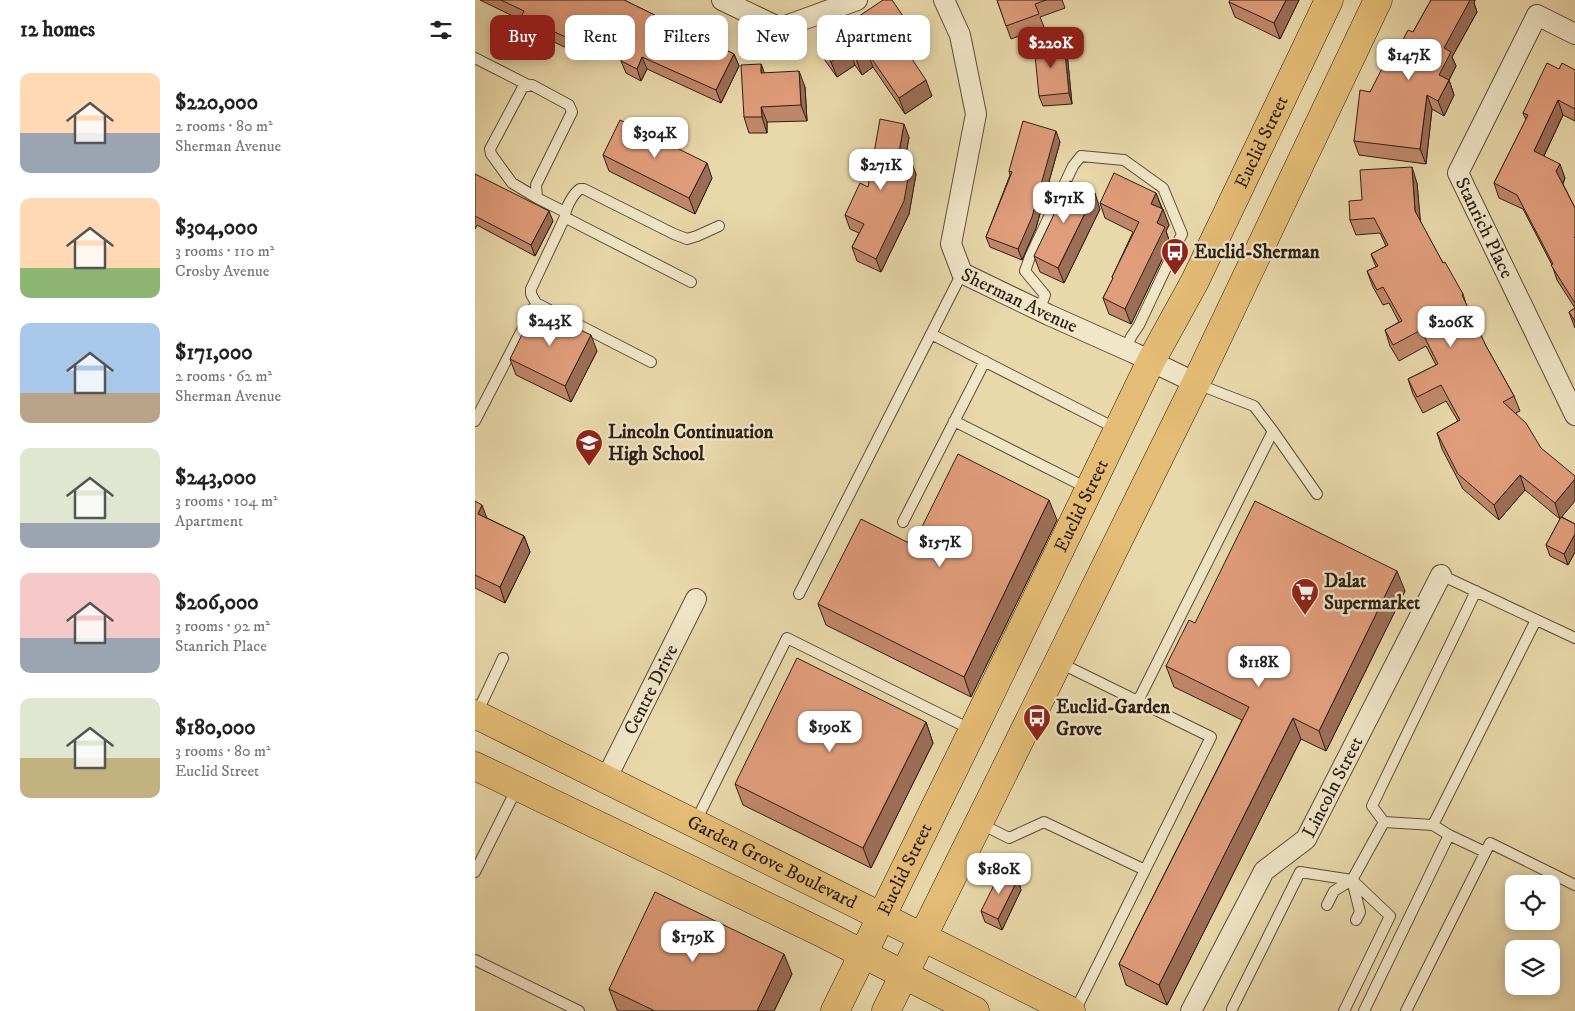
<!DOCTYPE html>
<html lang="en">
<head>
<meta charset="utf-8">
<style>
  :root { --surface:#fff; --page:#f2f2f2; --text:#222; --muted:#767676; --accent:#8f2418 }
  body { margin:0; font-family:"IM FELL DW Pica",serif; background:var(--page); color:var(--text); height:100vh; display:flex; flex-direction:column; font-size:19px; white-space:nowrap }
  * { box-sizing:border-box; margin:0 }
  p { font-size:16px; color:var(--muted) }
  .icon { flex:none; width:28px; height:28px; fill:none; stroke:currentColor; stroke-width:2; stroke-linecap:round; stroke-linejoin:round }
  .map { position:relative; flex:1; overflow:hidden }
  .sheet { display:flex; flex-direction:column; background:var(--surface); width:475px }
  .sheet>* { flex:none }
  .guide { position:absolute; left:15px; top:15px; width:475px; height:45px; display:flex; gap:10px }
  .controls { position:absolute; left:1030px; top:875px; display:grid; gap:10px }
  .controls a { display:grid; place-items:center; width:55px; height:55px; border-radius:10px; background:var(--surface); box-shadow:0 2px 12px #0003; font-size:25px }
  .price { position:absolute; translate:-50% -42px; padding:0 11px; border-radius:10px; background:#fff; color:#222; font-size:16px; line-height:32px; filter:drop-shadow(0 1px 2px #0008) }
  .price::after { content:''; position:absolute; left:50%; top:30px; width:15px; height:11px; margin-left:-8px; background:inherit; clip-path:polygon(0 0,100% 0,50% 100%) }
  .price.on { background:var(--accent); color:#fff }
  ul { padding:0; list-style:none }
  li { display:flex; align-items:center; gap:15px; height:125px; padding:0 20px }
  li span { display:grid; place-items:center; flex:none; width:140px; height:100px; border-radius:10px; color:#555 }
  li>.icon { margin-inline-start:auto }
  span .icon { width:60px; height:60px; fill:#fffc; stroke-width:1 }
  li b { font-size:21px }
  h2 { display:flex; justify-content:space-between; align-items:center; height:60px; padding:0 20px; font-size:21px }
  .pill { padding:0 18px; border-radius:10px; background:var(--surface); box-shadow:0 2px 12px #0003; font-size:18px; line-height:45px }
  .pill.on { background:var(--accent); color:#fff }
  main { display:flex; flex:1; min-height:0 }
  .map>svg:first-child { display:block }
</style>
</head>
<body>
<main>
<section class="sheet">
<h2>12 homes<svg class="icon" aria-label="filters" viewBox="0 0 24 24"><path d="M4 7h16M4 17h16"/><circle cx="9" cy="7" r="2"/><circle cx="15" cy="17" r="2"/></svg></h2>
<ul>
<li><span style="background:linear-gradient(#ffd9b3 60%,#9aa5b1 0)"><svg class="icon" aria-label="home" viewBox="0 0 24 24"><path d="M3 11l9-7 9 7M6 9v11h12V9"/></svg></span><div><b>$220,000</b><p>2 rooms · 80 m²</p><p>Sherman Avenue</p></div></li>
<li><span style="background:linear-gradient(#ffd9b3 70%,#8fb573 0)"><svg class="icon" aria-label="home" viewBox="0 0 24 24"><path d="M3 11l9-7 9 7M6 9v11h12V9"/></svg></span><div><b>$304,000</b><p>3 rooms · 110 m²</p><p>Crosby Avenue</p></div></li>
<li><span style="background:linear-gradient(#a9c7e8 70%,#b9a48a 0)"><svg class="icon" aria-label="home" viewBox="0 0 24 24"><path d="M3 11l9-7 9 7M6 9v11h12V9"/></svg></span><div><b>$171,000</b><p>2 rooms · 62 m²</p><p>Sherman Avenue</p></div></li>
<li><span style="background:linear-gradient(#dfe7d0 75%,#9aa5b1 0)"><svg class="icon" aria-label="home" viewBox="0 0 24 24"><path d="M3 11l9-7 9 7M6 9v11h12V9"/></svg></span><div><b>$243,000</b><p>3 rooms · 104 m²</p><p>Apartment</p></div></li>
<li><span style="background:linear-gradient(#f6c9c9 65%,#9aa5b1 0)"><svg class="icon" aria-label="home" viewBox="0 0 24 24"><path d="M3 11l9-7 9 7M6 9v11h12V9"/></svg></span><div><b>$206,000</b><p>3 rooms · 92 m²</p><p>Stanrich Place</p></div></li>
<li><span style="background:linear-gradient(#dfe7d0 60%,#c2b280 0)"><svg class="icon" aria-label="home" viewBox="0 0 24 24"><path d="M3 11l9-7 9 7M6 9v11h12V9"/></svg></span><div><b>$180,000</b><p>3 rooms · 80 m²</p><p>Euclid Street</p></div></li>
</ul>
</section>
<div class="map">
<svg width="1100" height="1011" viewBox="0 0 1100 1011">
  <rect width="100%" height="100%" fill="#e9d8aa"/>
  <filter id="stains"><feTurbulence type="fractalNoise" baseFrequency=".004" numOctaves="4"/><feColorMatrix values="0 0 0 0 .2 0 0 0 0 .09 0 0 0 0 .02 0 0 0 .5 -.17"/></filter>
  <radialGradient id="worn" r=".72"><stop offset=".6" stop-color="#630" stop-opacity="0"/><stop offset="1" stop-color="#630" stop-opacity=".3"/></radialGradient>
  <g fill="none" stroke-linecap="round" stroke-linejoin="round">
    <defs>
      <path id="service" d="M0,58L53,85
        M62,198L61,185L97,112L94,105L57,85L48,87L15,149L16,154L37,183L62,198L90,212
        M90,217L56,289V294L61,303L176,362
        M216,282L95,220L90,217C90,208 98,194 105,189H109L199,234L212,239L222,236L244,226
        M564,311L570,295L550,271L555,257L598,166L606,156L649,160L688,188L707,234L664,325L656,337L650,350
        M456,334L487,273
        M722,384L779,406L798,431L842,494
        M0,421L61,303
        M479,421L612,488
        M428,522L510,361
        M966,575L1100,638
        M324,594L456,334L642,429
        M585,663L736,737L600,1011
        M663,701L798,431
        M2,713L28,658
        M220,823L312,638L497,730
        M504,823L534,838L569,822L670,870
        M958,825L909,822L897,806L1001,591
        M974,835L958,825L1061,620
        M0,872L42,788
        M852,905L859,891L877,880
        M881,920L885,912L877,880L909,822
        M0,960L104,1011
        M757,1011V1009L825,872L877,880L915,916L869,1011
        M889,1011L974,835L1010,852
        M931,1011L1015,843L1100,885"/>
      <g id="minor">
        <path d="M247,0L305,28L382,0"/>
        <path id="s1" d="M469,0L485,35L501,114L476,244L487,273L574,315L659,353L721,383"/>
        <path id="s2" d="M1100,34L1062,15L983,173L1100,415"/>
        <path id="s3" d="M131,779L221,599"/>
        <path id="s4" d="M716,1011L789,871L831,839L966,575"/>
      </g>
      <g id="primary">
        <path id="s5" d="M0,714L596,1011"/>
        <path d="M0,766L349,934L500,1011"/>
        <path id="s6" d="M360,1011L498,730L676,361L720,281L854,0"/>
        <path d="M411,1011L721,383L903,0"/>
      </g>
    </defs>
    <!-- service casing -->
    <use href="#service" stroke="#5b4c3a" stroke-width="12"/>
    <!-- minor casing -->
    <use href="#minor" stroke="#5b4c3a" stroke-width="22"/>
    <!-- primary casing -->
    <use href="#primary" stroke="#2c1e15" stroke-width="29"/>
    <!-- service -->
    <use href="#service" stroke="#f1e6c8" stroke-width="10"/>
    <!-- minor -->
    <use href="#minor" stroke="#f1e6c8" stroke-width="20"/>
    <!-- primary -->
    <use href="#primary" stroke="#e4bc75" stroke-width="28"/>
  </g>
  <!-- wall -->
  <path fill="#c1876a" stroke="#2c1e15" d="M5,0H149L259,54L264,66L246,103L172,69L166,81L151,73L146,61L151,50L124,37L113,60L96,52V50L51,29L48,21Z
    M522,0H587L590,8L565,17L569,27L536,39Z
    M824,0L805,39L760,17L754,2Z
    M956,0H1000L999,3L1002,12L977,57L981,66L974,80L979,95L969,116L957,109L951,164L884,155L879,141L895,92L921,53L938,32Z
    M435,35L425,42L457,96L430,114L398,67L387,75L380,65L362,77L349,59L344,43Z
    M589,42L592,53L597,104L568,106L564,96Z
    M286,64L289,73L330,87L332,121L292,122V133H274L269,117Z
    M1084,69L1100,70V121L1088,115L1069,156L1090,178L1088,184L1100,208V328L1094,312L1100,308L1082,280L1077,265L1048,209L1024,198L1019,183L1051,120L1048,113Z
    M434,137L430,160L441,174L434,214L406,272L382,261L377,247L384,233L375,229L370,215L393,187Z
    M585,142L561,228L547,260L515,247L511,237L535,175L534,171Z
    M128,155L237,178L220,214L134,171Z
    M0,174L78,221L60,256L2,225L0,229Z
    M942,183L945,221L968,263L988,294L992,307L1011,346L1039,396L1045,411L1041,413L1087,517L1100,524V552L1093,565L1075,556L1071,545L1085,519L1050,490L1024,520L988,489L967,449L962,433L983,421L971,401L948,413L938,394L933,379L961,365L951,346L924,361L915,346L910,330L924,322L914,303L908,305L898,287L892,271L901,267L896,254L911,246L905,233L881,235L875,220L887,200Z
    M681,193L694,225L691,231L695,243L656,324L634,314L628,298L638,279L637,277L658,232L630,218L625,203Z
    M625,209L589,283L565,272L559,256Z
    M122,351L96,402L41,375L35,359Z
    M0,501L12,518L49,536L55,552L30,603L0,588Z
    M582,520L496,697L351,625L343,604L438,545Z
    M930,591L851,751L826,739L692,1005L651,985L644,964L767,720L699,687L691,666L720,623Z
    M451,722L458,743L396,868L268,805L260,784Z
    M543,879L546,890L527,930L510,922L506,911Z
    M317,974L299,1011H144L142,1010L134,989Z"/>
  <!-- shaded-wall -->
  <path fill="#9d6e56" stroke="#2c1e15" d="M811,0H824L805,39L799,23Z
    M992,0H1000L999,3L1002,12L977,57L981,66L969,90L964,75L969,48Z
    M430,19L435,35L422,44L416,28Z
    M120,24L124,37L113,60L108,48Z
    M589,42L592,53L597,104L594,93Z
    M374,49L380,65L362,77L356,62Z
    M392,52L398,67L387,75L381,59Z
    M259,54L264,66L246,103L241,90Z
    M167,57L172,69L166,81L162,69Z
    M286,64L292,80L286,73Z
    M324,71L330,87L332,121L326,105Z
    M451,80L457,96L430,114L424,98Z
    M974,80L979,95L969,116L963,101Z
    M952,95L957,109L951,164L945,149Z
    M1083,100L1088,115L1064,166L1059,151Z
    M286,107L292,122V133L287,117Z
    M429,124L434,137L428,172L423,158Z
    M581,131L585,142L561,228L547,260L543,249Z
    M436,161L441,174L434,214L406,272L401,259Z
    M232,163L237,178L220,214L214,198Z
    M1085,164L1090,178L1086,186L1081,171Z
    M937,167L942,183L946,227L940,211Z
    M620,193L625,209L589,283L583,268Z
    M681,193L687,209L676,204Z
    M688,209L694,225L691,231L695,243L656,324L650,309L682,223Z
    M74,211L78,221L60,256L56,245Z
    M116,335L122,351L96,402L90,386Z
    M1045,475L1050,490L1024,520L1019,505Z
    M1100,479V501L1085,519L1080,503Z
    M574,500L582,520L496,697L489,677Z
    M7,505L13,521L3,514Z
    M1100,534V552L1093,565L1089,554Z
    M49,536L55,552L30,603L25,587Z
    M922,571L930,591L851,751L844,731Z
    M818,718L826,739L692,1005L684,985Z
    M451,722L458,743L396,868L388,848Z
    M543,879L546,890L527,930L523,919Z
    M309,954L317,974L299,1011H282Z"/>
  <!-- building -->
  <path fill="#e09d7b" stroke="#2c1e15" d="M26,0H149L259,54L241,90L167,57L162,69L146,61L156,42L120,24L108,48L92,40L93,38L46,17L49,11Z
    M408,0H417L430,19L416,28L451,80L424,98L392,52L381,59L374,49L356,62L344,43Z
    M522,0H571L560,4L564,14L531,26Z
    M755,0H811L799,23L754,2Z
    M956,0H995L969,48L976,52L964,75L974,80L963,101L952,95L945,149L879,141L885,90L895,92L916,51L921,53L933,30L938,32Z
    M589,42L594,93L564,96L559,45Z
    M1072,63L1084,69L1087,63L1100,70V109L1083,100L1059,151L1085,164L1081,171L1100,208V237H1099L1100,238V303L1076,265L1078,264L1042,195L1019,183L1053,115L1048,113Z
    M286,64V73L324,71L326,105L286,107L287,117H269L266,65Z
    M405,119L429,124L423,158L436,161L429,201L401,259L377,247L389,224L370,215L385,183L393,187Z
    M145,120L232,163L214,198L128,155Z
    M548,121L581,131L557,217L543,249L511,237L537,172L534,171Z
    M937,167L940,211L968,263L970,262L988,294L987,295L1011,346L1039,396L1028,402L1051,423L1066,448L1100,476V479L1080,503L1045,475L1019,505L983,474L962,433L985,420L966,385L942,397L933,379L963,364L946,330L918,345L910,330L927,321L908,287L902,290L892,271L903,266L896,254L913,245L899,218L875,220L874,201L887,200L885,170Z
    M639,173L681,193L676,204L688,209L682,223L690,227L650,309L628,298L638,278L637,277L664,222L625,203Z
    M0,174L74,211L56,245L0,216Z
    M595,181L620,193L583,268L559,256Z
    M60,308L116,335L90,386L35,359Z
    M1100,308V321L1094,312Z
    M483,454L574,500L489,677L343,604L386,519L438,545Z
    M0,501L7,505L3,514L49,536L25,587L0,575Z
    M780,501L922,571L844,731L818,718L684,985L644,964L774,707L691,666L714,620L720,623Z
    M1086,517L1100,524V534L1089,554L1071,545Z
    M322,658L451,722L388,848L260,784Z
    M526,871L543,879L523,919L506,911Z
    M180,892L309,954L282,1011H180L134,989Z"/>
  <!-- icons -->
  <defs>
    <symbol id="bus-pin" viewBox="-11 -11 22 30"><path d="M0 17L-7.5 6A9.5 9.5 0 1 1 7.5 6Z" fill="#8f2418" stroke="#f1e6c8"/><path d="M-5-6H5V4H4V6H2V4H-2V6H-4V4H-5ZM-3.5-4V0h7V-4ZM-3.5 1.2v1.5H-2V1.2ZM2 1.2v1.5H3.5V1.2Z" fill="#fff"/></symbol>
    <symbol id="school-pin" viewBox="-11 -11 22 30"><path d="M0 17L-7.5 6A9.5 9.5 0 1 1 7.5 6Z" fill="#8f2418" stroke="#f1e6c8"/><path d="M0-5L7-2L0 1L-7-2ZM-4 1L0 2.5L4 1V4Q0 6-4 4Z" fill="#fff"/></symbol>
    <symbol id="supermarket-pin" viewBox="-11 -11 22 30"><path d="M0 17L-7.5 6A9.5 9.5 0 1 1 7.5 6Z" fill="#8f2418" stroke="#f1e6c8"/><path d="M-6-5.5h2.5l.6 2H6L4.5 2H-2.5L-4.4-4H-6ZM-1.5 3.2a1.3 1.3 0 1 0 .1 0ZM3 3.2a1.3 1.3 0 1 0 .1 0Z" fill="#fff"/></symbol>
  </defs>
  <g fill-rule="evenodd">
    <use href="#bus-pin" x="684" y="236" width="32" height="43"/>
    <use href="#school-pin" x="98" y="427" width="32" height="43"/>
    <use href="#supermarket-pin" x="814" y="576" width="32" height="43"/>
    <use href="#bus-pin" x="546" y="702" width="32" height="43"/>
  </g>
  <g text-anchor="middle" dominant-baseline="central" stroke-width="4.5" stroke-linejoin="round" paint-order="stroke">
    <!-- street labels -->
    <g font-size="19" fill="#2c1e15" stroke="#f1e6c8">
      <text stroke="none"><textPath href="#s6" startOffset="968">Euclid Street</textPath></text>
      <text stroke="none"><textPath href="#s2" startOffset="280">Stanrich Place</textPath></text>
      <text stroke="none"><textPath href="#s1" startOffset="346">Sherman Avenue</textPath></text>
      <text stroke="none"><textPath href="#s6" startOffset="562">Euclid Street</textPath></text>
      <text stroke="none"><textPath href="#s3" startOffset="100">Centre Drive</textPath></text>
      <text stroke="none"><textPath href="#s4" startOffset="269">Lincoln Street</textPath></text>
      <text stroke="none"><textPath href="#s5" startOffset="332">Garden Grove Boulevard</textPath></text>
      <text stroke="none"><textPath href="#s6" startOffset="158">Euclid Street</textPath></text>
    </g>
    <!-- poi labels -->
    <g font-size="19" font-weight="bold" fill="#2c1e15" stroke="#f1e6c8" text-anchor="start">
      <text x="719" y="252">Euclid-Sherman</text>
      <text x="133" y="432">Lincoln Continuation<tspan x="133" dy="22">High School</tspan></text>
      <text x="849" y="581">Dalat<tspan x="849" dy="22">Supermarket</tspan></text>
      <text x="581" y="707">Euclid-Garden<tspan x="581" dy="22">Grove</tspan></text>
    </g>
  </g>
  <rect width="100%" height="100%" filter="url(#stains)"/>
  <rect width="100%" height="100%" fill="url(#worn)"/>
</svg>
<div class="controls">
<a><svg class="icon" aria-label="locate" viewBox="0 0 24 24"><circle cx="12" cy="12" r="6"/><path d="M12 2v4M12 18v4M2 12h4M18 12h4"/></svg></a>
<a><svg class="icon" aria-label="layers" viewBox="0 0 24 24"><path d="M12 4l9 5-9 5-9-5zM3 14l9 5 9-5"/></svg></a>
</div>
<b class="price on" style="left:576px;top:69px">$220K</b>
<b class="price" style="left:934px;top:81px">$147K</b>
<b class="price" style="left:180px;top:159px">$304K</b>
<b class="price" style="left:406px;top:191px">$271K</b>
<b class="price" style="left:589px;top:224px">$171K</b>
<b class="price" style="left:75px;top:347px">$243K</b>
<b class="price" style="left:976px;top:348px">$206K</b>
<b class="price" style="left:465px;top:568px">$157K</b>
<b class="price" style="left:784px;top:688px">$118K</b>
<b class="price" style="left:355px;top:753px">$190K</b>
<b class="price" style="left:524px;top:895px">$180K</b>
<b class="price" style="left:218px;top:963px">$179K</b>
<div class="guide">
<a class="pill on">Buy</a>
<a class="pill">Rent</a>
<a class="pill">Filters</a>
<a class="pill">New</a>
<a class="pill">Apartment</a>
</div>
</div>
</main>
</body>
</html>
